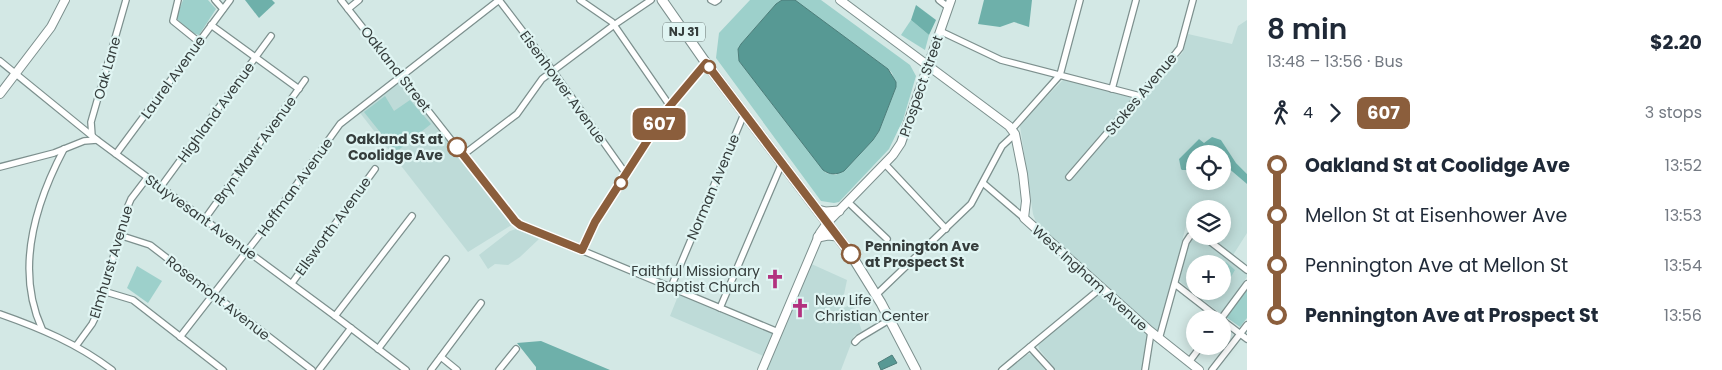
<!DOCTYPE html>
<html lang="en">
<head>
<meta charset="utf-8">
<style>
	body { margin:0; font-family:Poppins,sans-serif; background:#f6f6f7; color:#1f2937; height:100vh; display:flex; flex-direction:column; font-size:19px; white-space:nowrap }
	* { box-sizing:border-box; margin:0 }
	p { font-size:16px; color:#747a83 }
	.icon { flex:none; width:28px; height:28px; fill:none; stroke:currentColor; stroke-width:2; stroke-linecap:round; stroke-linejoin:round }
	.map { position:relative; flex:1; overflow:hidden }
	.side { display:flex; flex-direction:column; background:#fff; width:475px }
	.side>* { flex:none }
	.badge { padding:0 10px; border-radius:8px; font-size:18px; line-height:32px }
	.fabs { position:absolute; left:1186px; top:145px; display:grid; gap:10px }
	.fabs a { display:grid; place-items:center; width:45px; height:45px; border-radius:50%; background:#fff; box-shadow:0 2px 12px #0003; font-size:25px }
	.map>.badge { position:absolute; translate:-50% -50%; box-shadow:0 0 0 2px #fff }
	.legs { display:flex; align-items:center; gap:8px; height:55px; padding:0 20px; font-size:16px }
	.legs p { margin-inline-start:auto }
	.head { display:flex; align-items:center; justify-content:space-between; height:85px; padding:0 20px }
	h1 { font-size:28px; font-weight:600; line-height:38px }
	ul { padding:0 20px; list-style:none }
	li { display:flex; align-items:center; gap:18px; height:50px; font-size:19px }
	li i { display:grid; place-items:center; width:8px; height:100%; margin:0 6px; background:currentColor }
	li i::after { content:''; width:12px; height:12px; margin:-6px; border:4px solid; border-radius:50%; background:#fff }
	li p { margin-inline-start:auto }
	li:first-child i { background:linear-gradient(#0000 50%,currentColor 0) }
	li:last-child i { background:linear-gradient(currentColor 50%,#0000 0) }
	main { display:flex; flex:1; min-height:0 }
	.map>svg:first-child { display:block }
</style>
</head>
<body>
<main>
<div class="map">
<svg width="1247" height="370" viewBox="0 0 1247 370">
	<rect width="100%" height="100%" fill="#d3e8e5"/>
	<g fill="#bedbd8" fill-rule="evenodd">
		<path d="M1247,20V174L1236,163L1221,140L1204,143L1199,139L1179,159L1181,166L1195,170V181H1222L1223,171L1227,167L1247,184V233L1233,255L1210,236H1222V209H1195V224L1190,220L1187,222L1159,330L1154,331L1043,231L1036,222L1033,214L1020,126L1021,122L1064,79L1143,99L1183,52L1188,34L1232,44L1238,26Z"/>
		<path d="M402,75L518,221L468,252L357,109Z"/>
		<path d="M516,229L539,239L520,257L508,265L495,264L488,269L479,255L510,231Z"/>
		<path d="M1195,236L1201,238L1247,273V277L1221,314L1179,281L1189,242L1191,238ZM1195,264H1222V291H1195Z"/>
		<path d="M807,262L847,280L841,309L852,304L862,331L854,336L841,370H761L766,357L670,316L680,291L778,333Z"/>
		<path d="M1101,291L1148,333L1143,370H1056L1039,349L1038,343Z"/>
		<path d="M1029,354L1033,355L1045,370H1007L1025,355Z"/>
	</g>
	<g fill="#9dd0cb">
		<path d="M183,0H208L216,9L199,35L192,33L176,18Z"/>
		<path d="M750,0H784L776,4L741,44L738,49L739,61L826,173L836,175L873,140L879,131L896,87L892,73L888,69L795,1L792,0H821L910,65L916,76L903,120L889,149L839,202L834,203L821,201L716,58L719,33Z"/>
		<path d="M911,20L929,35L925,50L901,35Z"/>
		<path d="M385,96L394,111L410,100L431,124L396,152L364,112Z"/>
		<path d="M1226,262L1235,270L1229,280L1223,275V267Z"/>
		<path d="M137,266L162,281L148,303L127,288Z"/>
		<path d="M1247,288V318L1240,327L1226,317Z"/>
	</g>
	<g fill="#6eb0aa">
		<path d="M245,0H272L275,3L259,18Z"/>
		<path d="M984,0H1032L1029,27L1014,22L1000,27L978,24Z"/>
		<path d="M916,5L936,20L929,35L911,20Z"/>
		<path d="M1212,137L1221,140L1236,163L1247,174V184L1227,167L1226,155L1224,153L1195,154V170H1182L1181,169L1179,159L1199,139L1204,143Z"/>
		<path d="M541,341L610,370H536V367L517,343Z"/>
	</g>
	<g fill="#579994" stroke="#4d7d7a">
		<path d="M782,0H795L888,69L896,82V87L879,131L873,140L844,171C836,175 830,175 823,170L739,61L738,49L741,44L776,4Z"/>
		<path d="M892,355L897,363L881,370L878,363Z"/>
	</g>
	<g fill="none" stroke-linecap="round" stroke-linejoin="round">
		<defs>
			<g id="street">
				<path d="M178,0L173,21L199,42"/>
				<path d="M215,0L223,9"/>
				<path d="M341,0L515,221L521,225L778,332"/>
				<path d="M499,0L553,71L626,174"/>
				<path d="M580,0L612,22L670,106"/>
				<path d="M711,0L715,2L718,0"/>
				<path d="M939,0L948,7"/>
				<path d="M348,9L359,0"/>
				<path d="M211,25L299,89"/>
				<path d="M940,31L1001,60L1140,96"/>
				<path d="M0,61L97,140L335,316L406,370"/>
				<path d="M1112,89L1136,0"/>
				<path d="M1012,129L1060,75L1080,0"/>
				<path d="M92,136L91,122L126,0"/>
				<path d="M116,154L230,0"/>
				<path d="M463,155L517,114L542,79L614,25L651,0"/>
				<path d="M885,164L946,229"/>
				<path d="M0,167L54,153L84,141L97,140"/>
				<path d="M1069,177L1176,53L1180,48L1193,0"/>
				<path d="M983,183L1024,218"/>
				<path d="M160,188L271,36"/>
				<path d="M848,202L887,239"/>
				<path d="M204,220L305,80"/>
				<path d="M119,235L150,245L312,370"/>
				<path d="M1203,236L1247,270"/>
				<path d="M582,251L595,222L669,107L706,63"/>
				<path d="M292,283L375,169"/>
				<path d="M1175,284L1220,319"/>
				<path d="M671,287L744,114"/>
				<path d="M103,291L133,300L223,370"/>
				<path d="M876,295L971,204L1002,146L1015,134"/>
				<path d="M720,308L782,163"/>
				<path d="M0,314C40,328 78,344 112,370"/>
				<path d="M335,316L412,216"/>
				<path d="M1221,319L1247,284"/>
				<path d="M1222,320L1247,339"/>
				<path d="M42,329C15,270 35,204 64,149"/>
				<path d="M180,337L268,224L340,124L499,0"/>
				<path d="M1159,339L1186,242L1190,236L1195,234"/>
				<path d="M855,342L859,338L889,320"/>
				<path d="M76,346L92,324L97,314L128,206L131,199L147,178"/>
				<path d="M1030,347L1051,370"/>
				<path d="M378,349L446,259"/>
				<path d="M441,357L457,370"/>
				<path d="M1189,362L1201,346"/>
				<path d="M319,370L351,328"/>
				<path d="M431,370L481,303"/>
				<path d="M499,370L516,349"/>
				<path d="M1002,370L1101,288"/>
				<path d="M1145,370L1151,332"/>
				<path d="M1212,370L1247,325"/>
			</g>
			<g id="secondary">
				<path d="M840,0L1009,126L1015,134L1023,174L1026,201L1024,218L1150,331L1199,370"/>
				<path d="M0,94L51,27L65,0"/>
				<path d="M762,370L820,233L827,223L893,155L901,143L951,0"/>
			</g>
			<g id="primary">
				<path d="M662,0L706,63L850,253L881,303L916,370"/>
				<path d="M818,210L826,212L839,211"/>
				<path d="M818,237L828,235L837,236"/>
			</g>
		</defs>
		<use href="#street" stroke="#7d908e" stroke-width="8"/>
		<use href="#secondary" stroke="#7d908e" stroke-width="10"/>
		<use href="#primary" stroke="#7d908e" stroke-width="11"/>
		<use href="#street" stroke="#fff" stroke-width="5.5"/>
		<use href="#secondary" stroke="#fff" stroke-width="8"/>
		<use href="#primary" stroke="#fff" stroke-width="9"/>
	</g>
	<g fill="none" stroke-linecap="round" stroke-linejoin="round">
		<defs>
			<path id="line-1" d="M457,147L515,221L520,225L582,250L595,222L669,107L706,63L851,254"/>
		</defs>
		<use href="#line-1" stroke="#fff" stroke-width="11"/>
		<use href="#line-1" stroke="#8b5e3c" stroke-width="8"/>
	</g>
	<defs>
		<symbol id="church-bare" viewBox="-9 -9 18 18"><path d="M-1.2-6h2.4v3.5h3.3v2.4h-3.3V6h-2.4V-.1h-3.3v-2.4h3.3Z" fill="#b2327f" stroke="#e0f5f3" stroke-width="2.5" paint-order="stroke"/></symbol>
	</defs>
	<g fill-rule="evenodd">
		<use href="#church-bare" x="761" y="265" width="28" height="28"/>
		<use href="#church-bare" x="786" y="294" width="28" height="28"/>
	</g>
	<g fill="#fff" stroke="#8b5e3c" stroke-width="2.5">
		<circle cx="709" cy="67" r="6"/>
		<circle cx="457" cy="147" r="9"/>
		<circle cx="621" cy="183" r="6"/>
		<circle cx="851" cy="254" r="9"/>
	</g>
	<g text-anchor="middle" stroke-width="4.5" stroke-linejoin="round" paint-order="stroke">
		<rect fill="#e0f5f3" stroke="#687473" stroke-width="1" x="663" y="22.5" width="42" height="19" rx="4"/>
		<g font-size="12" font-weight="bold" fill="#353d3c">
			<text x="684" y="36">NJ 31</text>
		</g>
		<g font-size="14" fill="#353d3c" stroke="#e0f5f3">
			<text transform="translate(107 68) rotate(-74)" y="5">Oak Lane</text>
			<text transform="translate(396 69) rotate(52)" y="5">Oakland Street</text>
			<text transform="translate(173 77) rotate(-54)" y="5">Laurel Avenue</text>
			<text transform="translate(921 86) rotate(-71)" y="5">Prospect Street</text>
			<text transform="translate(563 87) rotate(54)" y="5">Eisenhower Avenue</text>
			<text transform="translate(1141 94) rotate(-50)" y="5">Stokes Avenue</text>
			<text transform="translate(216 112) rotate(-54)" y="5">Highland Avenue</text>
			<text transform="translate(255 150) rotate(-54)" y="5">Bryn Mawr Avenue</text>
			<text transform="translate(295 187) rotate(-54)" y="5">Hoffman Avenue</text>
			<text transform="translate(713 187) rotate(-67)" y="5">Norman Avenue</text>
			<text transform="translate(201 217) rotate(36)" y="5">Stuyvesant Avenue</text>
			<text transform="translate(333 226) rotate(-54)" y="5">Ellsworth Avenue</text>
			<text transform="translate(111 262) rotate(-73)" y="5">Elmhurst Avenue</text>
			<text transform="translate(1090 278) rotate(42)" y="5">West Ingham Avenue</text>
			<text transform="translate(218 298) rotate(38)" y="5">Rosemont Avenue</text>
		</g>
		<g font-size="14" font-weight="bold" fill="#353d3c" stroke="#e0f5f3" text-anchor="end">
			<text x="443" y="144">Oakland St at<tspan x="443" dy="16">Coolidge Ave</tspan></text>
			<text x="865" y="251" text-anchor="start">Pennington Ave<tspan x="865" dy="16">at Prospect St</tspan></text>
		</g>
		<g font-size="14" fill="#353d3c" stroke="#e0f5f3" text-anchor="end">
			<text x="760" y="276">Faithful Missionary<tspan x="760" dy="16">Baptist Church</tspan></text>
			<text x="815" y="305" text-anchor="start">New Life<tspan x="815" dy="16">Christian Center</tspan></text>
		</g>
	</g>
</svg>
<div class="fabs">
<a><svg class="icon" aria-label="locate" viewBox="0 0 24 24"><circle cx="12" cy="12" r="6"/><path d="M12 2v4M12 18v4M2 12h4M18 12h4"/></svg></a>
<a><svg class="icon" aria-label="layers" viewBox="0 0 24 24"><path d="M12 4l9 5-9 5-9-5zM3 14l9 5 9-5"/></svg></a>
<a>+</a>
<a>−</a>
</div>
<b class="badge" style="left:659px;top:124px;background:#8b5e3c;color:#fff">607</b>
</div>
<section class="side">
<div class="head"><div><h1>8 min</h1><p>13:48 – 13:56 · Bus</p></div><b>$2.20</b></div>
<div class="legs"><svg class="icon" aria-label="walk" viewBox="0 0 24 24"><circle cx="13" cy="4" r="2"/><path d="M13 8l-2 6 4 7M11 14l-3 7M7 12l3-4h3l4 4"/></svg>4<svg class="icon" aria-label="forward" viewBox="0 0 24 24"><path d="M9 5l7 7-7 7"/></svg><b class="badge" style="background:#8b5e3c;color:#fff">607</b><p>3 stops</p></div>
<ul>
<li><i style="color:#8b5e3c"></i><b>Oakland St at Coolidge Ave</b><p>13:52</p></li>
<li><i style="color:#8b5e3c"></i><span>Mellon St at Eisenhower Ave</span><p>13:53</p></li>
<li><i style="color:#8b5e3c"></i><span>Pennington Ave at Mellon St</span><p>13:54</p></li>
<li><i style="color:#8b5e3c"></i><b>Pennington Ave at Prospect St</b><p>13:56</p></li>
</ul>
</section>
</main>
</body>
</html>
